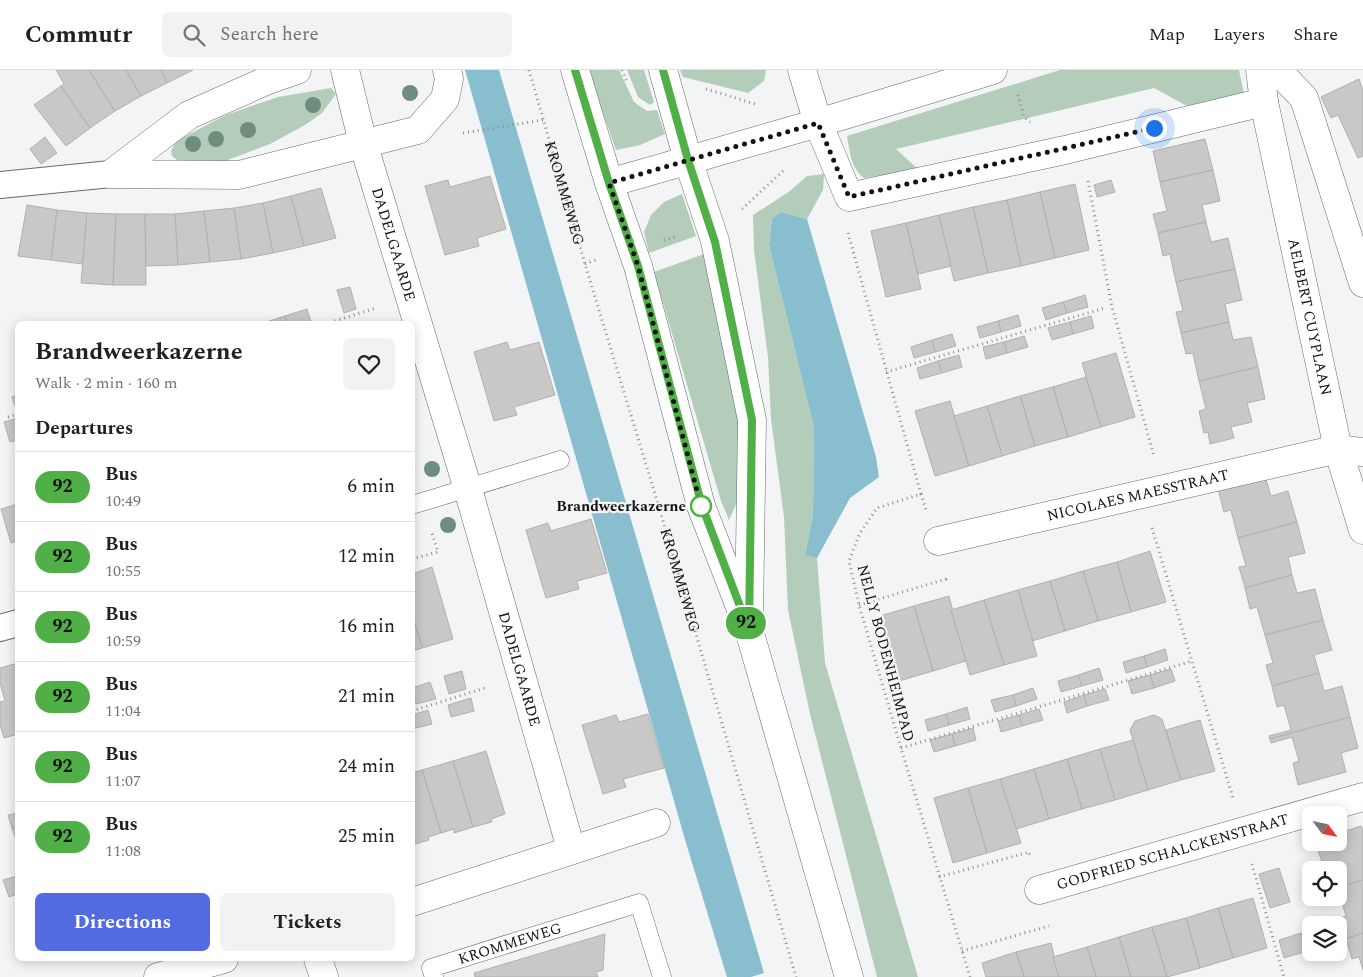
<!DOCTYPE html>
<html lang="en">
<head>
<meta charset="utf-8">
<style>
	body { margin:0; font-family:Spectral,serif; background:#f2f2f2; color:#202124; height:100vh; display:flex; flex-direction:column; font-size:19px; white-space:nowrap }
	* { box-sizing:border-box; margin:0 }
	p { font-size:16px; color:#757577 }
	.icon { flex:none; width:28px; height:28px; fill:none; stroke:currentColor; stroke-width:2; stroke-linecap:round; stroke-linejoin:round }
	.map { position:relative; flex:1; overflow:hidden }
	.panel { position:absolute; left:15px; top:251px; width:400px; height:640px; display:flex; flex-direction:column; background:#fff; border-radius:8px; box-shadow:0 2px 12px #0003 }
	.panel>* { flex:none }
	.badge { padding:0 10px; border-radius:16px; font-size:18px; line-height:32px }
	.needle { width:32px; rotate:123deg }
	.fabs { position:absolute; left:1302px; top:736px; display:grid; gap:10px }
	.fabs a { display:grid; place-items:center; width:45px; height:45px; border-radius:8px; background:#fff; box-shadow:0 2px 12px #0003; font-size:25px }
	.you { position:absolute; width:25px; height:25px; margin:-12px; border:4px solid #fff; border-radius:50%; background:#1a73e8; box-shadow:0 0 0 8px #1a73e833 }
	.map>.badge { position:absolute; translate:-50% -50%; box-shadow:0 0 0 2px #fff }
	h2 { padding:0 20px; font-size:19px; line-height:45px }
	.round { display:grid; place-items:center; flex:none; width:52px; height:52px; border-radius:8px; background:#f2f2f2 }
	.summary { display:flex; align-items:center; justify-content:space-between; height:85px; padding:0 20px }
	h1 { font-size:24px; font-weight:700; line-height:38px }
	.cta { display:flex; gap:10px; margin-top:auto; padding:10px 20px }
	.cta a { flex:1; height:58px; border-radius:8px; background:#536be0; color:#fff; font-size:20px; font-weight:700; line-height:58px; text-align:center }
	.cta a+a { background:#f2f2f2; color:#202124 }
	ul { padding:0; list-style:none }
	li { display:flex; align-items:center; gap:15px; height:70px; padding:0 20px; border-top:1px solid #e0e0e0 }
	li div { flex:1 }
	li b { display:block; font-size:19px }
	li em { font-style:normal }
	li .badge { min-width:55px; font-weight:700; text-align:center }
	header { display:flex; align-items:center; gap:30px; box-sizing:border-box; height:70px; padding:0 25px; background:#fff; border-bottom:1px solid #e0e0e0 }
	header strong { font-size:24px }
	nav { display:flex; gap:28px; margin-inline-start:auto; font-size:18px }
	.search { width:350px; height:45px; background:#f2f2f2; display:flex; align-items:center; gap:12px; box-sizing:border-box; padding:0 18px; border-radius:8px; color:#757577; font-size:19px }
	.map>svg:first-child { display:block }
</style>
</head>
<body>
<header>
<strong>Commutr</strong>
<div class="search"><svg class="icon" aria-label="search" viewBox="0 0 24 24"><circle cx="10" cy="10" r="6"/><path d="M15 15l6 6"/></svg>Search here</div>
<nav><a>Map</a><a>Layers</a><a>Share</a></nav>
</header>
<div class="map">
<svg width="1363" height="907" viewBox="0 0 1363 907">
	<rect width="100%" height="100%" fill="#f2f4f5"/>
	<g fill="#b3cdba">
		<path d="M588,0H619L634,32L647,41L657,40L665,64L640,75L616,80Z"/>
		<path d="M627,0H644L654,32L650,35L638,27Z"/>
		<path d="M680,0H766L764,11L748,23L683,7Z"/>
		<path d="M1060,0H1239L1244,24L1187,36L1154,18L896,79L919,100L864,108C850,97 850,81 847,66Z"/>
		<path d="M331,18L336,24L322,43L305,55L270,74L225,91L180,92L172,86L171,81L176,71L226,45L278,27Z"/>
		<path d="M824,104L823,120L807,149L783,142L772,148L769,175L814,357L813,444L805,484L817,488L825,593L918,907H877L810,644L788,540L784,447L771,349L768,287L754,180L753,145L790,121L807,106Z"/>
		<path d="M682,124L696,166L649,183L644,162L651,145L664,132Z"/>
		<path d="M704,184L742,322L737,432L729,450L721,431L654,202Z"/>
	</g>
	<g fill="#89becf">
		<path d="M465,0H499L764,903L751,907H727L686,773Z"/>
		<path d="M782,142L807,149L876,387L879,407L850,428L817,488L805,485L813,444L814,357L769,175L772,148Z"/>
	</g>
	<g fill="#c9c8c6" stroke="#b2b0af">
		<path d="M56,0H89L115,41L90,58L61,16L64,14Z"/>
		<path d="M89,0H126L141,26L115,41Z"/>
		<path d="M126,0H161L167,13L141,26Z"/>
		<path d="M161,0H193L167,13Z"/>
		<path d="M1359,9L1363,21V86L1358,88L1338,45L1331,48L1321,27Z"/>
		<path d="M61,16L90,58L66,76L34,35Z"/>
		<path d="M45,67L57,83L41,94L30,79Z"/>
		<path d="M1205,69L1213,100L1160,112L1153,81Z"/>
		<path d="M1213,100L1220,131L1202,135L1206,152L1158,163L1153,144L1167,141L1160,112Z"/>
		<path d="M490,106L506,159L477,168L479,176L445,185L425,116L448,110L450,117Z"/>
		<path d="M1111,110L1115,122L1097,127L1094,115Z"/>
		<path d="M1075,114L1089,180L1055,188L1040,122Z"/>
		<path d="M321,118L336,168L304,176L291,126Z"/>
		<path d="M1040,122L1055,188L1021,196L1007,130Z"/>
		<path d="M291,126L304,176L273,183L263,133Z"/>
		<path d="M1007,130L1021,196L988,203L973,137Z"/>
		<path d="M263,133L273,183L241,189L234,138Z"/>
		<path d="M27,135L57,140L51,190L18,186Z"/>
		<path d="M973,137L988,203L954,211L939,145Z"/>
		<path d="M234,138L241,189L210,192L204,141Z"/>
		<path d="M57,140L87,143L83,194L51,190Z"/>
		<path d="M204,141L210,192L178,195L175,144Z"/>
		<path d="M87,143L116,144L113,215L81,213Z"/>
		<path d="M116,144H145L146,215H113Z"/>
		<path d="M145,144H175L178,195L146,196Z"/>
		<path d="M939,145L951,196L918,204L906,153Z"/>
		<path d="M1206,152L1211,172L1228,168L1235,199L1176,212L1170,184L1163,186L1158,163Z"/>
		<path d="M906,153L921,219L886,227L871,161Z"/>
		<path d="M1235,199L1242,230L1225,234L1229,252L1181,263L1176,242L1183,241L1176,212Z"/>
		<path d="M350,217L356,239L344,243L337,220Z"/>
		<path d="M1085,225L1088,237L1067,243L1063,232Z"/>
		<path d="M1063,232L1067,243L1046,250L1042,238Z"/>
		<path d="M307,239L311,252L304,254H287L285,246Z"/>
		<path d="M1018,245L1021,256L1001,262L998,251Z"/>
		<path d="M285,246L287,254H263V253Z"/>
		<path d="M1091,246L1094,258L1073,264L1070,252Z"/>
		<path d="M998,251L1001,262L980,268L977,257Z"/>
		<path d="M1070,252L1073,264L1052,270L1048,258Z"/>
		<path d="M1229,252L1233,270L1251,267L1258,297L1199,311L1193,283L1186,284L1181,263Z"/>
		<path d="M952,264L956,276L935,282L932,270Z"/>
		<path d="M1024,266L1028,277L1007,283L1004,272Z"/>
		<path d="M932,270L935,282L914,288L911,277Z"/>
		<path d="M507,272L510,280L539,272L555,325L514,337L517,345L494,351L474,282Z"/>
		<path d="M1004,272L1007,283L986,289L983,277Z"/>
		<path d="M1116,283L1135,347L1101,357L1082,293Z"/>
		<path d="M959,285L962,297L942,303L938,291Z"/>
		<path d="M938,291L942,303L920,309L917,298Z"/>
		<path d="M1258,297L1265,329L1247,333L1252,352L1231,357L1234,368L1210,374L1208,362L1204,363L1199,341L1206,339L1199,311Z"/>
		<path d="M1086,307L1101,357L1068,367L1053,317Z"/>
		<path d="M1053,317L1068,367L1035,376L1020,326Z"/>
		<path d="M18,325V339H16L12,327Z"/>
		<path d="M1020,326L1035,376L1002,386L987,336Z"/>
		<path d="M950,331L969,396L935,406L915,341Z"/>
		<path d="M987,336L1002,386L969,396L954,346Z"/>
		<path d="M18,348V370L10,372L4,352Z"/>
		<path d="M1265,406L1271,426L1288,421L1297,452L1238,468L1231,440L1224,442L1218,419Z"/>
		<path d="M18,434V471L11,473L1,439Z"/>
		<path d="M591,449L607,503L577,511L579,519L546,528L526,460L548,453L551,461Z"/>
		<path d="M1297,452L1305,483L1288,487L1292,505L1245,518L1239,497L1246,496L1238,468Z"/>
		<path d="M1150,481L1166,532L1131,542L1117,492Z"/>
		<path d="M1117,492L1131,542L1098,551L1083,501Z"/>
		<path d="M413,497L415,503L432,497L453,569L422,578L412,544Z"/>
		<path d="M1083,501L1098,551L1065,561L1050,511Z"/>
		<path d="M1292,505L1297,523L1315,519L1323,550L1265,565L1257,537L1250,539L1245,518Z"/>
		<path d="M1050,511L1065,561L1032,571L1018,520Z"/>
		<path d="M1018,520L1037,586L1004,595L984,530Z"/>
		<path d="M949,526L966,591L933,601L914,536Z"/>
		<path d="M984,530L1004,595L970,605L951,540Z"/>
		<path d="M914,536L933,601L899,611L880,546Z"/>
		<path d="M412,544L422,578L412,581Z"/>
		<path d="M1323,550L1332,580L1314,585L1319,603L1272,616L1266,595L1273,593L1265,565Z"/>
		<path d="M1165,579L1168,590L1147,597L1144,586Z"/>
		<path d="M1144,586L1147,597L1126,603L1123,592Z"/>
		<path d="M18,593V664L4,668L0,654V632L5,631L0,613V598Z"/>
		<path d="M1099,598L1103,610L1082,616L1078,605Z"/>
		<path d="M1171,599L1175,611L1154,618L1150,605Z"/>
		<path d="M462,601L466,619L449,624L444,606Z"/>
		<path d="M1319,603L1324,621L1342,616L1350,647L1270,669L1269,666L1291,660L1284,635L1277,637L1272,616Z"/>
		<path d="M1078,605L1082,616L1061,622L1058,611Z"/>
		<path d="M1150,605L1154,618L1132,624L1128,611Z"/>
		<path d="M430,612L436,629L416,634L412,618Z"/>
		<path d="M1033,618L1037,629L1016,636L1013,625Z"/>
		<path d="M1105,619L1109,630L1087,636L1084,625Z"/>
		<path d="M1013,625L1016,636L995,642L991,630Z"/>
		<path d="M1084,625L1087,636L1067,643L1064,632Z"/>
		<path d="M471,628L474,641L451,647L448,635Z"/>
		<path d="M967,637L970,649L949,655L946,644Z"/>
		<path d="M1039,639L1043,650L1022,656L1019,645Z"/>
		<path d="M428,640L432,654L412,659V645Z"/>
		<path d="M648,644L664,698L623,709L626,717L603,724L582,655L616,645L619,652Z"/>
		<path d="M946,644L949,655L928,661L925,650Z"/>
		<path d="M1019,645L1022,656L1001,662L998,651Z"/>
		<path d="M1154,645L1162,649L1181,710L1148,720L1130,660L1135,651Z"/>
		<path d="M1350,647L1358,678L1341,683L1346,702L1298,715L1293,693L1299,691L1292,667L1271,673L1270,669Z"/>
		<path d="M1200,650L1215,701L1181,710L1166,660Z"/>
		<path d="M973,658L976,670L955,676L952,664Z"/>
		<path d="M952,664L955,676L934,682L930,670Z"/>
		<path d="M1133,670L1148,720L1115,730L1100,679Z"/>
		<path d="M1100,679L1115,730L1082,739L1067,689Z"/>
		<path d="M486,681L505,744L491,749L492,752L473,757L453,691Z"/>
		<path d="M1067,689L1082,739L1049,749L1034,699Z"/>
		<path d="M453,691L473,757L454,763V759L441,763L422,700Z"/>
		<path d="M1034,699L1049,749L1016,759L1000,709Z"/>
		<path d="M422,700L441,763L428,767L429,770L412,775V703Z"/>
		<path d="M1000,709L1021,773L987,783L968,718Z"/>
		<path d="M968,718L987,783L953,793L934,728Z"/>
		<path d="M18,743V756L12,758L8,745Z"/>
		<path d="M18,756V769L16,770L12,758Z"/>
		<path d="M1361,756L1363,760V810L1339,817V800H1331L1328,791L1322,792L1315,772H1339V763Z"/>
		<path d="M1279,798L1290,832L1270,838L1259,804Z"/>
		<path d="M18,806V824L9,827L3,810Z"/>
		<path d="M1363,810V863L1346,869L1339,848L1346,846L1339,823V817Z"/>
		<path d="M1253,828L1267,878L1233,888L1218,838Z"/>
		<path d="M1218,838L1233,888L1200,898L1186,848Z"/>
		<path d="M1186,848L1200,898L1167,907L1152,857Z"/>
		<path d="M1152,857L1167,907H1131L1119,867Z"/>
		<path d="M1301,863L1307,881L1284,888L1279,870Z"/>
		<path d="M1363,863V900L1359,887L1352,889L1346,869Z"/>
		<path d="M605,864L603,900L596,902L598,907H475L474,903Z"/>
		<path d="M1119,867L1131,907H1096L1087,877Z"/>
		<path d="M1051,873L1059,907H1024L1016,882Z"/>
		<path d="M1087,877L1096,907H1059L1053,887Z"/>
		<path d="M1016,882L1024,907H986L982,893Z"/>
	</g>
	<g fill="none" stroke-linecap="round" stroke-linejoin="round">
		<defs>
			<g id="service">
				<path d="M412,435L560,390"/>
				<path id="s2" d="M434,907L431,898L639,833L662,907"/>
			</g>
			<g id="pedestrian">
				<path d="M0,115L111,104"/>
				<path d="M0,558L18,553"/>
			</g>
			<g id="minor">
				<path d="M297,0L268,10L189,45L111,104L239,105L418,60L445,29L449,9L447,0"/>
				<path id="s3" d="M345,0L363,73L468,419L571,779"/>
				<path d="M802,0L818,53L849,127L1065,80L1264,32"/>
				<path id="s4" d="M1260,0L1264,32L1338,379L1363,460"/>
				<path d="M1277,0L1304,28L1363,213"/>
				<path d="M609,113L818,53L993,0"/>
				<path id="s5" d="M938,471L1338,379L1363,382"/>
				<path id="s6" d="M1039,820L1363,727"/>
				<path d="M412,832L656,753"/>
				<path d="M318,889L324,907"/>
				<path d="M158,907L224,889"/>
			</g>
			<g id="tertiary">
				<path d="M575,0L609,113L638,196L701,436L749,560L849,907"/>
				<path d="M663,0L688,90L715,171L752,350L749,546"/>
			</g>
		</defs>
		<use href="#service" stroke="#67696a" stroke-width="19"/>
		<use href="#pedestrian" stroke="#67696a" stroke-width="28"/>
		<use href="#minor" stroke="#67696a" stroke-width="29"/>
		<use href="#tertiary" stroke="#67696a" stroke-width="29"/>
		<g stroke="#8e8f90" stroke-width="3" stroke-dasharray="1 4" stroke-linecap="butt">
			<path id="s1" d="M529,0L585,194L658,434L796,907"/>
			<path d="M622,0L627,12"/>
			<path d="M706,19L755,34"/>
			<path d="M1018,25L1024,47L1030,52"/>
			<path d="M463,63L543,50"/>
			<path d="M1088,111L1112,237L1154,386"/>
			<path d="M742,139L783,101"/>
			<path d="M848,163L921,424L877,438L860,463L849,491L859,535L901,678L970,907"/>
			<path d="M664,170L678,166"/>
			<path d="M585,194L598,189"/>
			<path d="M325,254L376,238"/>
			<path d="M886,302L1105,238"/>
			<path d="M8,347L18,344"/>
			<path d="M412,394L415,403"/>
			<path d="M921,424L926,440"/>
			<path d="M1152,458L1233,728"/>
			<path d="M412,489L438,482L431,460"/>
			<path d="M859,535L946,509L945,506"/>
			<path d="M412,641L488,617"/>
			<path d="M901,678L1192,591"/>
			<path d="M1252,794L1284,907"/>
			<path d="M939,807L1029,782L1030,787"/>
			<path d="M962,881L1049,856"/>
		</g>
		<use href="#service" stroke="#fff" stroke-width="18"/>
		<use href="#pedestrian" stroke="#fff" stroke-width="26"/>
		<use href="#minor" stroke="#fff" stroke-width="28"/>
		<use href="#tertiary" stroke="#fff" stroke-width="28"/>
	</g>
	<g fill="#6f8d7e">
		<circle cx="410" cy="23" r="8"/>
		<circle cx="313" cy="35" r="8"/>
		<circle cx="248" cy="60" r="8"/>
		<circle cx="216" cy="69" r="8"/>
		<circle cx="193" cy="74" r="8"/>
		<circle cx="432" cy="399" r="8"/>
		<circle cx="448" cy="455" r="8"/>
	</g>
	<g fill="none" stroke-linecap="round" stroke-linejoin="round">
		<defs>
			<path id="line" d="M575,0L609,113L638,196L702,436L749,560L752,350L715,172L688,90L663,0"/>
		</defs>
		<use href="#line" stroke="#fff" stroke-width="11"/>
		<use href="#line" stroke="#50af46" stroke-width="8"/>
		<path stroke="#121213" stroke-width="5" stroke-dasharray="0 9" d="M701,436L638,196L609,113L818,53L849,127L1154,58"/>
	</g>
	<circle fill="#fff" stroke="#50af46" stroke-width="2.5" cx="701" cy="436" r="10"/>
	<g text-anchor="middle" stroke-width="4.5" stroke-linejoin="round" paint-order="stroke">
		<g font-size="15" fill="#121213" stroke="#f2f4f5">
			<text dy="5" stroke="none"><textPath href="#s1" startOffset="128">KROMMEWEG</textPath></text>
			<text dy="5" stroke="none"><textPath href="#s3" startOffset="181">DADELGAARDE</textPath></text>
			<text dy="5" stroke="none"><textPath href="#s4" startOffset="252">AELBERT CUYPLAAN</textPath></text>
			<text dy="5" stroke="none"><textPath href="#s5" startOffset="205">NICOLAES MAESSTRAAT</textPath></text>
			<text dy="5" stroke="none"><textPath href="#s1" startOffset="532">KROMMEWEG</textPath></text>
			<text transform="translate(886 583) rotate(75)" y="5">NELLY BODENHEIMPAD</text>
			<text dy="5" stroke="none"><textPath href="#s3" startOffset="624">DADELGAARDE</textPath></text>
			<text dy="5" stroke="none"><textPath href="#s6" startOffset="139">GODFRIED SCHALCKENSTRAAT</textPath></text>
			<text dy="5" stroke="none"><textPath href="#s2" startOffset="92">KROMMEWEG</textPath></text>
		</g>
		<g font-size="15" font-weight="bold" fill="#121213" stroke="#f2f4f5" text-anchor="end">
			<text x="686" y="441">Brandweerkazerne</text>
		</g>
	</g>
</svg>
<div class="fabs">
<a><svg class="needle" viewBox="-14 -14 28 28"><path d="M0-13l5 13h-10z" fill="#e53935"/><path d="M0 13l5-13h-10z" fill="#757577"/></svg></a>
<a><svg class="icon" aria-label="locate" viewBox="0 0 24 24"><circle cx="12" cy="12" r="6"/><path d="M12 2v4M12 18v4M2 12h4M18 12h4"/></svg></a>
<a><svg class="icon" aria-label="layers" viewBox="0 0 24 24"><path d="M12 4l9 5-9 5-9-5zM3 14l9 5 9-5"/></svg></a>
</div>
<div class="you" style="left:1154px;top:58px"></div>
<b class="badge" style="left:746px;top:553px;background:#50af46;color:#111">92</b>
<section class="panel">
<div class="summary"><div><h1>Brandweerkazerne</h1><p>Walk · 2 min · 160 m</p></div><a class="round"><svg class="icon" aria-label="heart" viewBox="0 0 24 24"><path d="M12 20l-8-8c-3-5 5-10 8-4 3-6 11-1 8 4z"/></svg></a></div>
<h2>Departures</h2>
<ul>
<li><span class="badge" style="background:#50af46;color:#111">92</span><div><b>Bus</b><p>10:49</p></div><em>6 min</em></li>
<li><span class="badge" style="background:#50af46;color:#111">92</span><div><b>Bus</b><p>10:55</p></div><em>12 min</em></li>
<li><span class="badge" style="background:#50af46;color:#111">92</span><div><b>Bus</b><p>10:59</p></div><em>16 min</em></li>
<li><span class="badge" style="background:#50af46;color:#111">92</span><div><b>Bus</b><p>11:04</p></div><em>21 min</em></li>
<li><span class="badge" style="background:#50af46;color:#111">92</span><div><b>Bus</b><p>11:07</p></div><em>24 min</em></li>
<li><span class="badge" style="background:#50af46;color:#111">92</span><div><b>Bus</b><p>11:08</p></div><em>25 min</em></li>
</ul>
<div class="cta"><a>Directions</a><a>Tickets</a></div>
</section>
</div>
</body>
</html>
